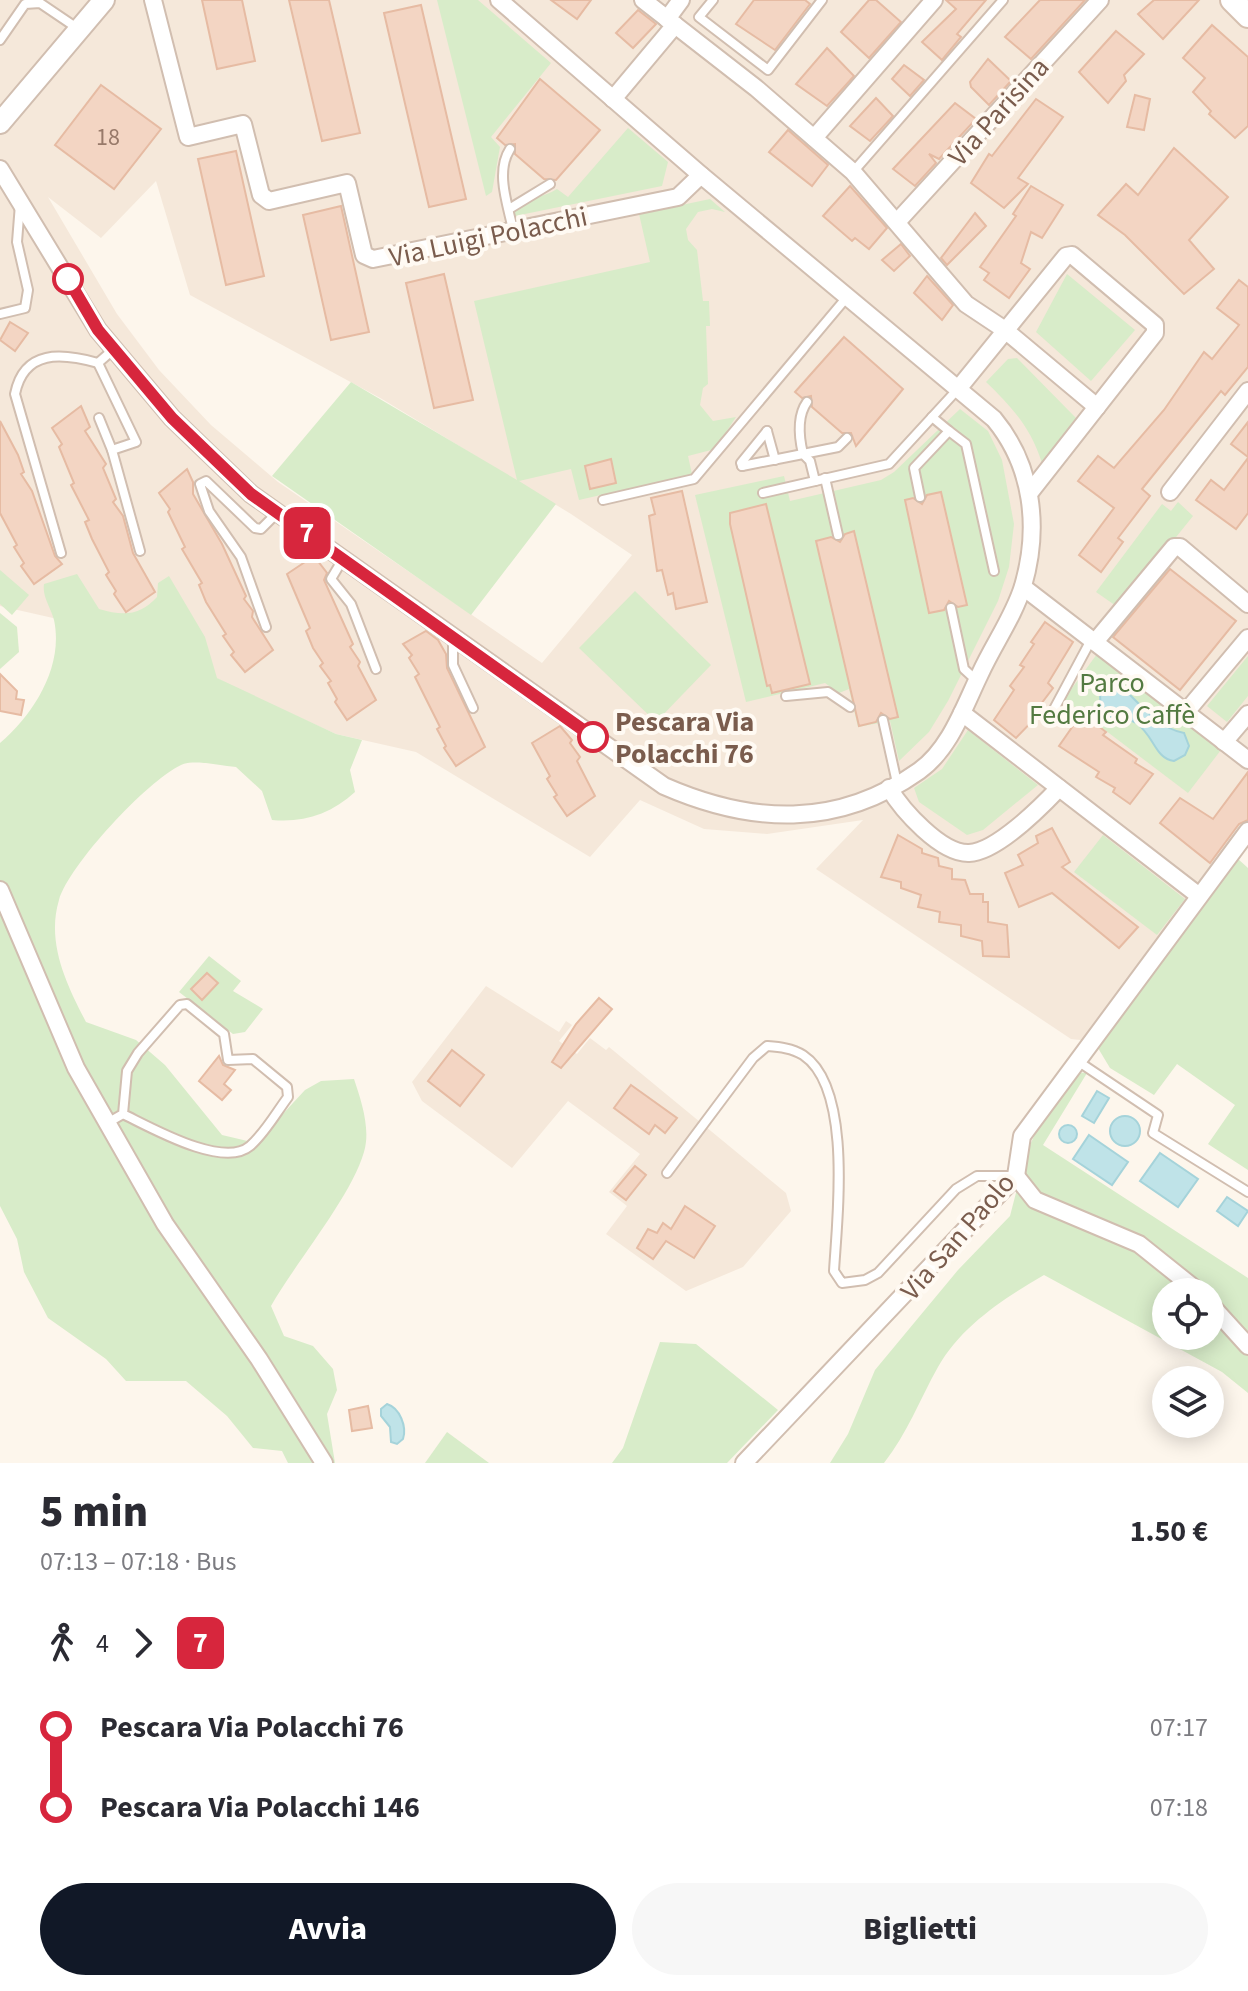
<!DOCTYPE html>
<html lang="it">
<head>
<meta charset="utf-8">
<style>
	body { margin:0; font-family:"Source Sans 3",sans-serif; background:#f7f7f7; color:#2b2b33; height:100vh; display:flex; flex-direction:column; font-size:30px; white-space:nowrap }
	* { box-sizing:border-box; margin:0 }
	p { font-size:26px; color:#7c7c81 }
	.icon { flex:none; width:44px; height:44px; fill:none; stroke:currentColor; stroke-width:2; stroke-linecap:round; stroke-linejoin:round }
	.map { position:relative; height:1463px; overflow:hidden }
	.sheet { display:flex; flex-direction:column; background:#fff; flex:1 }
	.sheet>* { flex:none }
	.badge { padding:0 16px; border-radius:12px; font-size:28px; line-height:52px }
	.buttons { position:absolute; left:1152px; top:1278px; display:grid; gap:16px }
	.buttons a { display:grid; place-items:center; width:72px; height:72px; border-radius:50%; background:#fff; box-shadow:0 4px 20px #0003; font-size:40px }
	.map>.badge { position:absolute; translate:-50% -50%; box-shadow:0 0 0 4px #fff }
	.legs { display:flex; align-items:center; gap:12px; height:88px; padding:0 40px; font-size:26px }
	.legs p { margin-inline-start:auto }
	.head { display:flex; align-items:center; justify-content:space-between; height:136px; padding:0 40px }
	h1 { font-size:44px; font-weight:800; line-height:60px }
	.cta { display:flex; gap:16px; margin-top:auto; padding:16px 40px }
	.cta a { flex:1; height:92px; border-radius:48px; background:#111827; color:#fff; font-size:32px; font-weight:800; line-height:92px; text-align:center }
	.cta a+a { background:#f7f7f7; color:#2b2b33 }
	ul { padding:0 40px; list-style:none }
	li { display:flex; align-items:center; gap:28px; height:80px; font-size:30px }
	li i { display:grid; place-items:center; width:12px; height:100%; margin:0 10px; background:currentColor }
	li i::after { content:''; width:20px; height:20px; margin:-10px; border:6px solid; border-radius:50%; background:#fff }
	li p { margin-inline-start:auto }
	li:first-child i { background:linear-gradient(#0000 50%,currentColor 0) }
	li:last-child i { background:linear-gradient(currentColor 50%,#0000 0) }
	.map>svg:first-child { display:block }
</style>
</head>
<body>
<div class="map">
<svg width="1248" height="1463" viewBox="0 0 1248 1463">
	<rect width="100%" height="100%" fill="#fdf6ec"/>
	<g fill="#f5e8da" fill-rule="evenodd">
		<path d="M0,0H1248V847L1099,1042L1071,1039L816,869L863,820L767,834L704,829L640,800L590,857L416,752L336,734L237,689L72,599L53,618L0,606ZM156,181L190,295L382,399L571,514L632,555L542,663L278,482L211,425L159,370L117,314L48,197L101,238Z"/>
		<path d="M486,986L559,1032L566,1021L572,1025L559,1041L577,1054L590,1038L606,1050L609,1047L786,1193L791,1211L743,1267L686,1291L606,1234L627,1206L609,1192L640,1154L568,1101L512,1168L422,1101L412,1082Z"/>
	</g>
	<g fill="#d8ecc9" fill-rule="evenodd">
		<path d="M437,0H478L551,63L491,137L500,147L492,192L486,196Z"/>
		<path d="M628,128L668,162L662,186L515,216L513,208C526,198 543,198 557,189L568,197Z"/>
		<path d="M710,199L725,212L712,209L698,212L686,229L688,240L697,250L703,301H709L710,326H706L708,384L703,388L700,405L713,421L736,417L715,449L688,456L692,474L579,500L571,469L519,481L556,504L471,615L272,476L351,382L517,480L474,301L650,262L639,214Z"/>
		<path d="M1067,274L1135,330L1091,381L1036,332Z"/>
		<path d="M1017,358L1076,418L1042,463C1031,428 1013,408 986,382L1008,359Z"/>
		<path d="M960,409L988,431L1002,460L1014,524L1009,567L998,601L948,701L929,732L899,761L890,721L858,727L849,689L839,693L825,683L746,702L695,495L784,476L790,501L881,480L894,472Z"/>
		<path d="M1178,502L1193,516L1119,608L1096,592L1162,504L1171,511Z"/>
		<path d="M0,570L29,595L12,615L0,604Z"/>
		<path d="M77,574L99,609C123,616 140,616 157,597L158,583L169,576L205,637L217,678L336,734L362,740L350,770L355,792C331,814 304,823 272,820L262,791L236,767C221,766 194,759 181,765C147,781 69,865 59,900C46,943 67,985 86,1022L136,1040L165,1065L222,1135L256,1143L305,1090L321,1081L354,1079C361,1100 371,1129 364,1152C351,1197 296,1262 271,1306L284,1336L313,1346L333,1369L337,1390L327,1414L335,1463H288L282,1451L253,1448L227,1416L186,1381H126L106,1359L48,1318L24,1272L17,1239L0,1206V743C34,714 64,666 54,620C51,608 42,597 44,584Z"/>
		<path d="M635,591L711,665L656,722L579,648Z"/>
		<path d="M0,613L17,627L19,652L0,669Z"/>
		<path d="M1100,650L1224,746L1188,793L1064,699Z"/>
		<path d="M1248,656V696L1227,722L1207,706Z"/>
		<path d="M968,730L1038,785L983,830L967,835L919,802L914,788L942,769Z"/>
		<path d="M1103,835L1185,899L1157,935L1074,872Z"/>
		<path d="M1238,859L1248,868V1170L1208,1144L1235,1105L1177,1064L1154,1095L1110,1068L1098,1048L1099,1042Z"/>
		<path d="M209,956L241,981L233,991L263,1009L245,1032L233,1034L179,992Z"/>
		<path d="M1072,1072L1087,1073L1043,1145L1248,1278V1393L1222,1372L1044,1275C1005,1298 962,1325 938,1367C920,1399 907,1434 884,1463H830L848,1434L875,1370L958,1270L1010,1216L1026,1154L1043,1116ZM1166,1292H1210V1336H1166Z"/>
		<path d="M660,1342L696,1344L778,1410L727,1463H612L623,1448Z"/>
		<path d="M447,1432L489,1463H425Z"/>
	</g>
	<g fill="#bfe3e8" stroke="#a5d3da" stroke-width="2">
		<path d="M1113,685L1123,688C1139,703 1159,729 1184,733L1189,746L1185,755L1174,761C1155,759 1154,735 1136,723C1124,715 1112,721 1101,712L1100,694Z"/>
		<path d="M1097,1091L1109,1098L1094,1123L1082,1116Z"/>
		<circle cx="1125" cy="1131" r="15"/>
		<circle cx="1068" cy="1134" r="9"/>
		<path d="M1089,1135L1128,1162L1112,1185L1073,1159Z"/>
		<path d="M1160,1153L1198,1179L1178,1207L1140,1181Z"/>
		<path d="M1227,1197L1248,1211L1238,1226L1217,1211Z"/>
		<path d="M387,1404C400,1408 407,1427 403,1439L397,1444L391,1442L390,1427L381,1416V1409Z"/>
	</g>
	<g fill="#f3d5c3" stroke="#e6bba3" stroke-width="2">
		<path d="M202,0H242L255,61L217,69Z"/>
		<path d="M289,0H329L360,133L322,141Z"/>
		<path d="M551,0H591L577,19Z"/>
		<path d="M754,0H805L810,4L775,50L736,24Z"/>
		<path d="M869,0H876L901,22L869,58L841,32Z"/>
		<path d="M946,0H986L957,34L961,37L942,60L922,42L956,9Z"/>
		<path d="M1040,0H1085L1031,59L1005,37Z"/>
		<path d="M1154,0H1199L1163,39L1138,14Z"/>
		<path d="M421,5L466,199L429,207L384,13Z"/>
		<path d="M638,10L656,24L633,48L616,33Z"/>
		<path d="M1212,25L1248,57V126L1235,138L1209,114L1211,111L1193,92L1205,78L1183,58Z"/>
		<path d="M1116,31L1144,54L1124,75L1126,81L1108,103L1079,72Z"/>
		<path d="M827,48L854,76L827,106L796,84Z"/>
		<path d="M988,59L1011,81L989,105L971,87L970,82Z"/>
		<path d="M904,65L924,80L910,96L892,79Z"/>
		<path d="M540,79L600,130L556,180L544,179L515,154V144L505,145L497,138Z"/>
		<path d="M101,85L161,129L114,189L55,145Z"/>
		<path d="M1135,95L1150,99L1144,130L1127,127Z"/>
		<path d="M876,98L893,116L870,141L850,126Z"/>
		<path d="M1036,99L1063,117L1018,178L1028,184L1004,208L971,183L989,154L992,156Z"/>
		<path d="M955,103L976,119L939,159L929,154L936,163L915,186L893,169Z"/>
		<path d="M788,130L828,165L812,186L769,152Z"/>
		<path d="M1174,148L1228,197L1189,240L1214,269L1184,294L1125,235L1098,215L1126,184L1138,195Z"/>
		<path d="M236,151L264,276L226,285L198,159Z"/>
		<path d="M850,186L887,228L869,249L855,238L852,241L823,216Z"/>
		<path d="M1031,186L1063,205L1042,238L1031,232L1021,263L1030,269L1009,298L984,280L989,273L980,267L1016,216L1013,214Z"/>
		<path d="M341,206L369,332L331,340L303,215Z"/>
		<path d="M975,213L986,226L947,265L941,258Z"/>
		<path d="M901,244L910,256L894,271L882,260Z"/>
		<path d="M444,274L473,400L434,408L406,283Z"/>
		<path d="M927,276L953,305L942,320L914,293Z"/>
		<path d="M1239,280L1248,287V367L1225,395L1221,391L1142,489L1150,496L1118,538L1123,542L1101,572L1079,555L1114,508L1078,481L1098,456L1114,468L1164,410L1204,352L1212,359L1239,325L1217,308Z"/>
		<path d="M10,322L28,333L15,351L0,340Z"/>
		<path d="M844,337L903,389L856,446L851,433H842L812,407L811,396L802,398L795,392Z"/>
		<path d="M81,406L90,427L85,431L106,464L103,468L116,499L113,502L123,516L133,553L155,592L126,612L114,594L116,591L106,575L109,572L92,539L85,522L89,520L71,485L74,483L59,447L62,444L52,428Z"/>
		<path d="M0,421L18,455L24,472L21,474L32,491L55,556L62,564L34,584L21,566L24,563L14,547L17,545L0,513Z"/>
		<path d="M1248,422V457L1231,444Z"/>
		<path d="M1248,458V513L1236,529L1196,500L1211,480L1224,490Z"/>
		<path d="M611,459L616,483L590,489L585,466Z"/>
		<path d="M187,469L193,482V494L222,544L246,596L244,599L253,611L252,617L273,650L245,672L231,655L234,652L223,636L226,634L206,602L199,585L202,583L182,549L185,547L168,512L170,509L159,493Z"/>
		<path d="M682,491L707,602L676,609L673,593L668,595L662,570L657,571L649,516L655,514L651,498Z"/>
		<path d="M941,492L967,605L958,607L949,601L944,610L929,613L905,500L913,498L922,504L927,495Z"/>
		<path d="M766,504L810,684L772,693L770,685L767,686L730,524V513Z"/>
		<path d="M854,531L898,717L890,719L881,713L876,722L859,726L816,541L831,537L840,542L845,534Z"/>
		<path d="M314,556L327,573L324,580L353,644L350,647L360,662L358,666L376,700L347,720L335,702L337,699L328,683L331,681L320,666L323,663L313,648L306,631L310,628L287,574Z"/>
		<path d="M1170,569L1236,621L1180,690L1113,637Z"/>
		<path d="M1045,622L1073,642L1048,683L1053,688L1038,708L1042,711L1016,738L994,720L1014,690L1010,686L1024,667L1020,665L1034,644L1031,642Z"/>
		<path d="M426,631L438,640L446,654L447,668L485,747L456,766L444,748L446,746L437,729L440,727L415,677L419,674L409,658L412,655L403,644Z"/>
		<path d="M0,674L17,691L16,699L24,700L21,715L0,711Z"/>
		<path d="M1082,713L1106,732L1103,735L1137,759L1135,763L1153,774L1130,804L1113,792L1115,788L1096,777L1099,772L1059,746Z"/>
		<path d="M560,726L572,740L570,743L580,757L577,761L595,796L567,816L554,797L557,795L547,779L550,776L532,743Z"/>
		<path d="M1248,772V820L1239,824L1210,863L1160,823L1180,798L1213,819Z"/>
		<path d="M1052,828L1070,862L1062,867L1138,927L1119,948L1052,893L1019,907L1005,873L1023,865L1018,855L1038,843L1036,836Z"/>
		<path d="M898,835L922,849V853L938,858L939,866L952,869V879L965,880L970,894H983V902H988V922L1007,925L1009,957L983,956L982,941L961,936V925L939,922L940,912L918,907L921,895L901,888V882L881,877Z"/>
		<path d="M207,973L218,983L202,1000L191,989Z"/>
		<path d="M599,998L612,1009L561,1068L552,1062L576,1024Z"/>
		<path d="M452,1050L484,1075L460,1106L428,1081Z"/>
		<path d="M219,1056L223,1065L235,1070L224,1084L231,1090L222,1100L199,1081Z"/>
		<path d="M631,1085L677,1118L665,1133L655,1125L649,1134L614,1108Z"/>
		<path d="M635,1166L646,1175L626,1200L614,1191Z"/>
		<path d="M685,1206L715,1226L694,1258L666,1241L653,1259L637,1248L648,1229L657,1233L663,1223L671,1229Z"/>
		<path d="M368,1406L372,1428L352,1431L349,1410Z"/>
	</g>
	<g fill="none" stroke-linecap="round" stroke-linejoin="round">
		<defs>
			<g id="service">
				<path d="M713,0L699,17L768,70L822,0"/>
				<path d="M0,40L25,4L40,3L77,28"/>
				<path d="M510,149C495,172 508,205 513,230"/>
				<path d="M853,172L1003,0"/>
				<path d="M509,209L550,184"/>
				<path d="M0,314L25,308L28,290L17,242L20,204"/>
				<path d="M114,349L98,363L136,442L112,450L140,551"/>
				<path d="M807,402C797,416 799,437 803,454L838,447L847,438"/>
				<path d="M99,418L112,450"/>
				<path d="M767,431L775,460"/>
				<path d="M949,431L966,444L994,571"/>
				<path d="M742,466L803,454L810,461L815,481"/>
				<path d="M742,466L741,463L767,431"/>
				<path d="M825,478L838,535"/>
				<path d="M763,493L889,464L957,390"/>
				<path d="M920,497L914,468L949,431L932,417"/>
				<path d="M603,500L694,479L847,297"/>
				<path d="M61,553L15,394C24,349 62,353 98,363"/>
				<path d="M343,559L331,579L351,604L376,669"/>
				<path d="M951,608L964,669L976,680"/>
				<path d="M266,627L241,557L209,511L200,484L206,481L255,528L261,529L277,513"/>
				<path d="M453,637V665L473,708"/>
				<path d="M786,696L828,692L850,707"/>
				<path d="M1053,711L1091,640"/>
				<path d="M883,720L897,783"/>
				<path d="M1076,1060L1158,1115L1153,1133L1248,1192"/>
				<path d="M109,1122L123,1114L127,1071L138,1053L180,1005L187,1004L224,1034L228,1060L253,1059L287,1087L288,1097C276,1113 265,1133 250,1146C223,1169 150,1127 123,1114"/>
				<path d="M667,1173L753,1058L767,1046C779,1047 792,1048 803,1055C853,1088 837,1219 834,1271L842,1283L865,1280L878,1273L956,1189L977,1176H1015"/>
			</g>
			<g id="minor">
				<path d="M153,0L188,137L243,124L261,195L269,201L347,183L364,255L373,259L678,197L701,175"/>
				<path d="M643,0L756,88L853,172L966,304L1005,330L1097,407"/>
				<path d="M667,19L681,0"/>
				<path d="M613,99L675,25"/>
				<path d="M814,138L934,0"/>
				<path d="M0,169L98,330L172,418L251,494L664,786C751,824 837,829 919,771C950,749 964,707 980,674C993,645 1014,616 1023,586C1040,528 1033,466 994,419L701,175L499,0"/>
				<path d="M897,222L1100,0"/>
				<path d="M958,389L1066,256L1072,255L1155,325V333L1031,491"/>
				<path d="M1170,492L1248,391"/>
				<path d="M1023,587L1248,760"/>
				<path d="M1095,642L1174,547H1180L1248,604"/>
				<path d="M1186,712L1248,638"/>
				<path d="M962,713L1198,895"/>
				<path d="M1224,742L1248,714"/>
				<path d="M889,788C902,810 941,854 969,853C996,852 1041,807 1059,788"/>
				<path d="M0,890L76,1068L165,1224L259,1359L324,1463"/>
				<path d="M1016,1176L1035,1200L1139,1244L1199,1292"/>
				<path d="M1210,1304L1248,1346"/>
				<path d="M744,1463L1016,1176L1022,1136L1248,831"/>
			</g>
			<path id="tertiary" d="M0,123L104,0"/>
			<path id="secondary" d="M1232,0L1248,16"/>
		</defs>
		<use href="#service" stroke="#d1beb0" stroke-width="12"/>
		<use href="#minor" stroke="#d1beb0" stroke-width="20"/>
		<use href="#tertiary" stroke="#d1beb0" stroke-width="24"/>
		<use href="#secondary" stroke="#d6c0b0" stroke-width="26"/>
		<use href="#service" stroke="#fff" stroke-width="8"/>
		<use href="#minor" stroke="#fff" stroke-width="16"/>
		<use href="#tertiary" stroke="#fff" stroke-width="20"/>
		<use href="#secondary" stroke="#fff" stroke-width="22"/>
	</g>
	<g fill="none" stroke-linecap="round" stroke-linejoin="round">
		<defs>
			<path id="line-1" d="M68,279L98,330L172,418L251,494L593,737"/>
		</defs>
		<use href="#line-1" stroke="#fff" stroke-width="18"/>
		<use href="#line-1" stroke="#d7263d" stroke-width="12"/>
	</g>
	<g fill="#fff" stroke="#d7263d" stroke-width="4">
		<circle cx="68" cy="279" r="14"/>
		<circle cx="593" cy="737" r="14"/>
	</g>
	<g text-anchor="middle" stroke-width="8" stroke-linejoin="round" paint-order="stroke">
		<g font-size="24" fill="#987a6a">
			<text x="108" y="145">18</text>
		</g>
		<g font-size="28" fill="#7a5c4d" stroke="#fffaf3">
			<text transform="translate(998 111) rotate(-48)" y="10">Via Parisina</text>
			<text transform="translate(488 236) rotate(-12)" y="10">Via Luigi Polacchi</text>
			<text transform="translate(957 1236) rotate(-49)" y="10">Via San Paolo</text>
		</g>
		<g font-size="28" fill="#537a41" stroke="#fffaf3">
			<text x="1112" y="692">Parco<tspan x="1112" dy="32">Federico Caffè</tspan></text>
		</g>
		<g font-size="28" font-weight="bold" fill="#7a5c4d" stroke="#fffaf3" text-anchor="start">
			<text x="615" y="731">Pescara Via<tspan x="615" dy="32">Polacchi 76</tspan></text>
		</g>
	</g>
</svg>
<div class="buttons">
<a><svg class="icon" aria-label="locate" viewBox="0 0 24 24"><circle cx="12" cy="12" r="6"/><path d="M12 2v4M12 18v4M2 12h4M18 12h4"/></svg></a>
<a><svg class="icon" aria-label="layers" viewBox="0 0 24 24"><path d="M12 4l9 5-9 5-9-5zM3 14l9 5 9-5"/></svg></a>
</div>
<b class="badge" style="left:307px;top:533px;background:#d7263d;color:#fff">7</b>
</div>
<section class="sheet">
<div class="head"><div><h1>5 min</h1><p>07:13 – 07:18 · Bus</p></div><b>1.50 €</b></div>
<div class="legs"><svg class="icon" aria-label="walk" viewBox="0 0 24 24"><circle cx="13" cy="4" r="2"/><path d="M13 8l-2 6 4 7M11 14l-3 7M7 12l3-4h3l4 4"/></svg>4<svg class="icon" aria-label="forward" viewBox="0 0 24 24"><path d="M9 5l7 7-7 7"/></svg><b class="badge" style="background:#d7263d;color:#fff">7</b></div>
<ul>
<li><i style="color:#d7263d"></i><b>Pescara Via Polacchi 76</b><p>07:17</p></li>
<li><i style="color:#d7263d"></i><b>Pescara Via Polacchi 146</b><p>07:18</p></li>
</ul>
<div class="cta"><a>Avvia</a><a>Biglietti</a></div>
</section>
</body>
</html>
